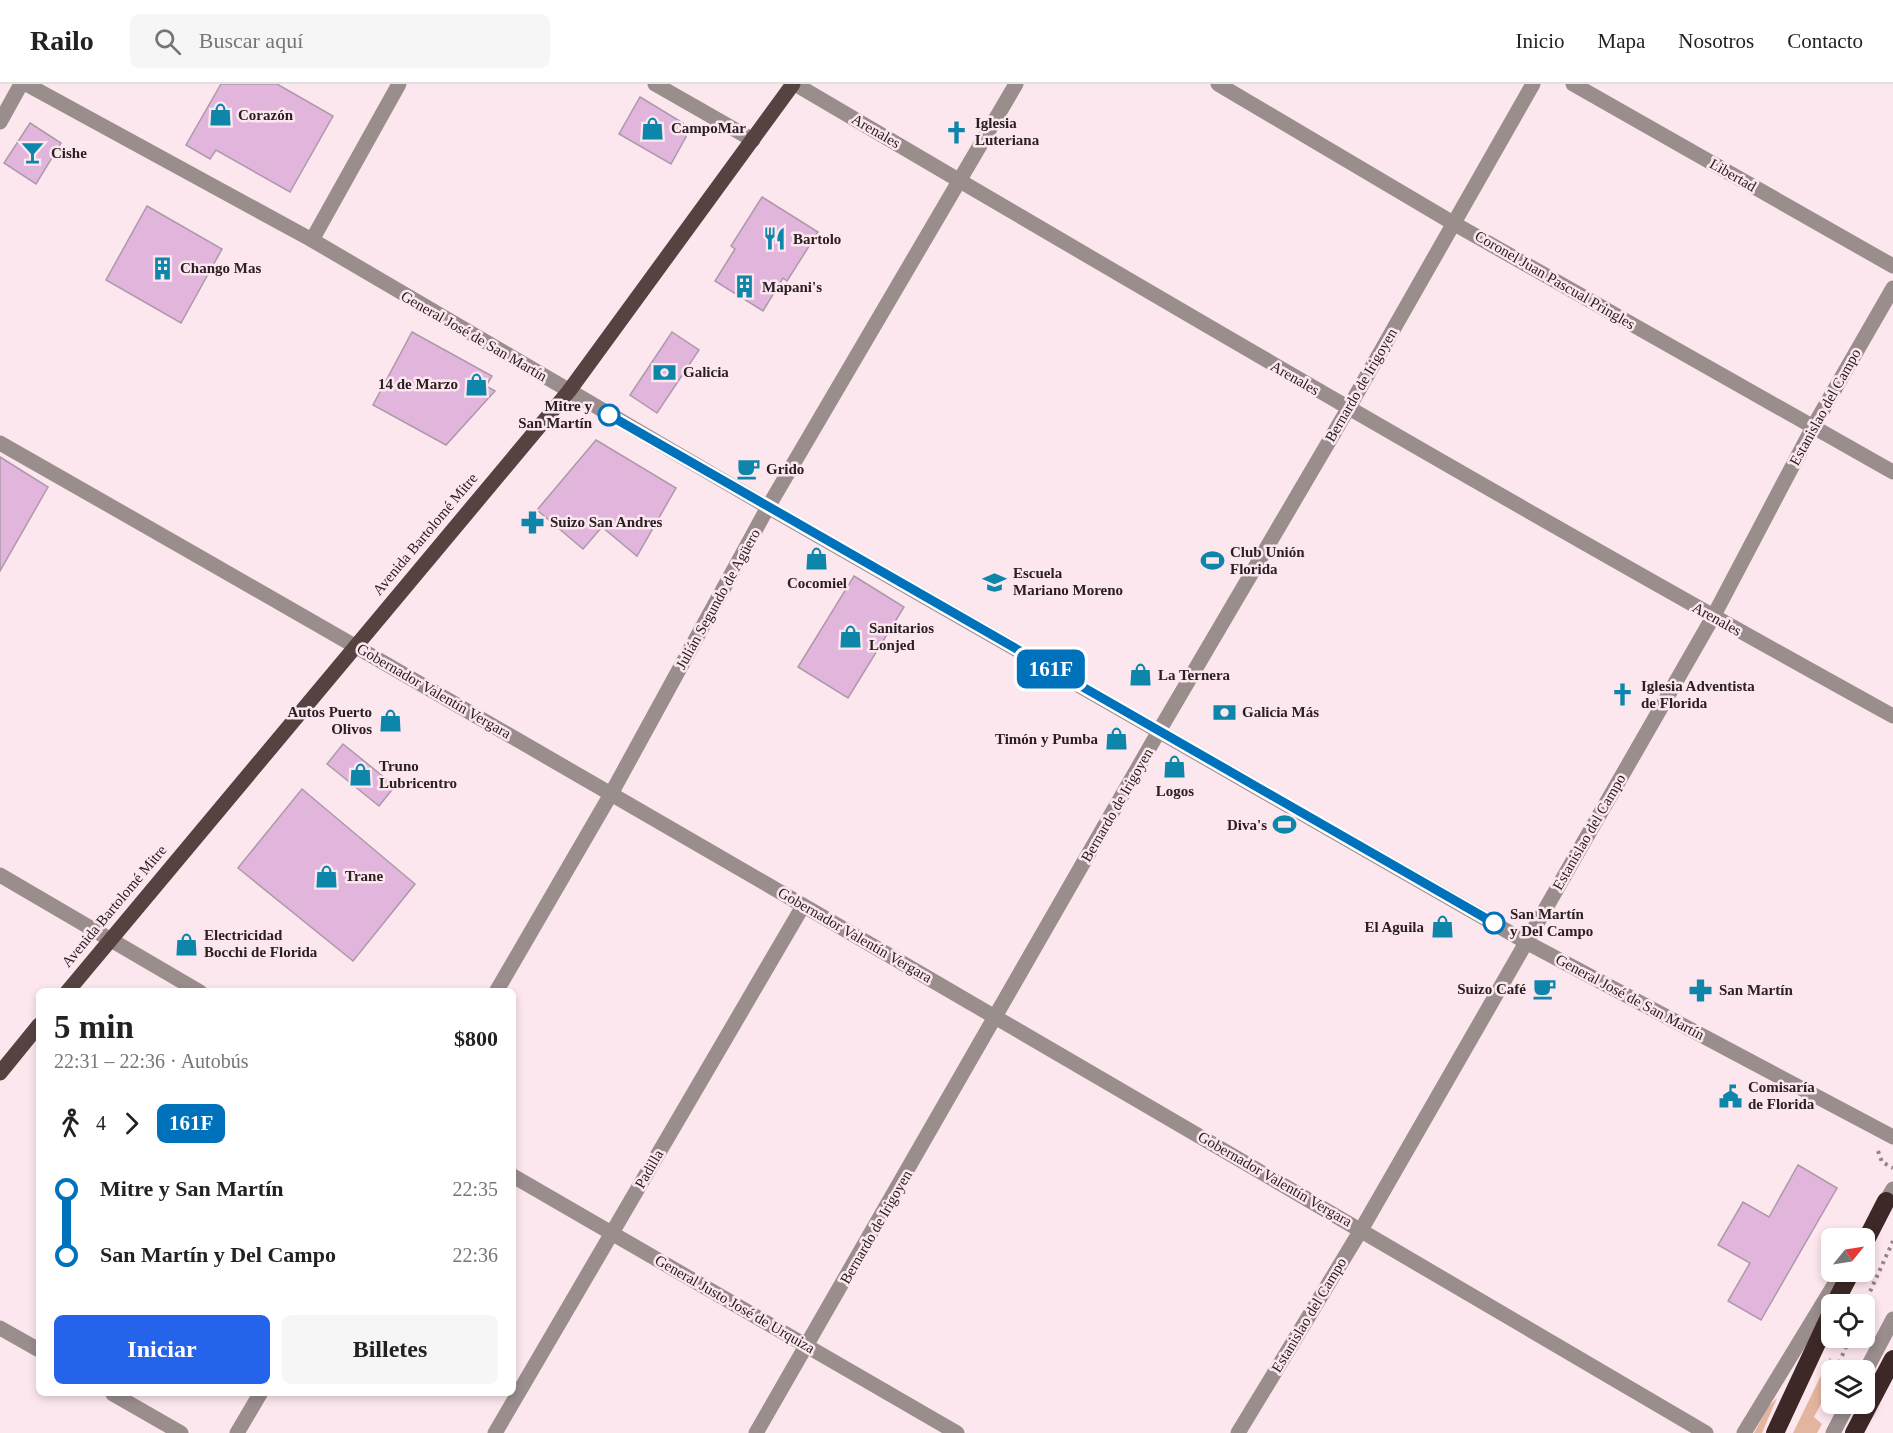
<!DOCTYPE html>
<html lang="es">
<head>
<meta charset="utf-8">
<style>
	body { margin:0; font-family:"Times New Roman",serif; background:#f6f6f6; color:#222; height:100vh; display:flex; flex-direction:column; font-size:22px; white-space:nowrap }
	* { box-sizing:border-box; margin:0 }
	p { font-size:20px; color:#767676 }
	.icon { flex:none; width:33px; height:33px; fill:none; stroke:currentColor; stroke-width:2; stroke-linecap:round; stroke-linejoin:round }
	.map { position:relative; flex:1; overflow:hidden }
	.side { position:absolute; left:36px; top:904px; width:480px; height:408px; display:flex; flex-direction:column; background:#fff; border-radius:9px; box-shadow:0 3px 9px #0003 }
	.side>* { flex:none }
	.badge { padding:0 12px; border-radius:9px; font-size:21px; line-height:39px }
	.needle { width:39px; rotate:60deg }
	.controls { position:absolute; left:1821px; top:1144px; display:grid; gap:12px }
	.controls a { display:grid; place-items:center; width:54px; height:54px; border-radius:9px; background:#fff; box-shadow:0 3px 9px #0003; font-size:30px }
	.map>.badge { position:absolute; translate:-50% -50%; box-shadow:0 0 0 3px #fff }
	.legs { display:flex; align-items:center; gap:9px; height:66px; padding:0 18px; font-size:20px }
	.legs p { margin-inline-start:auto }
	.summary { display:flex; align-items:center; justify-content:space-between; height:102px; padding:0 18px }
	h1 { font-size:33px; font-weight:700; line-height:45px }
	.action { display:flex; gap:12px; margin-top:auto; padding:12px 18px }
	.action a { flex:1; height:69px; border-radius:9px; background:#2563eb; color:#fff; font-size:24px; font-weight:700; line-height:69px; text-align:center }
	.action a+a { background:#f6f6f6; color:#222 }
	ul { padding:0 18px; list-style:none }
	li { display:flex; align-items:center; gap:21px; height:66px; font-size:22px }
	li i { display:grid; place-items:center; width:9px; height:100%; margin:0 8px; background:currentColor }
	li i::after { content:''; width:15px; height:15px; margin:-8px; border:4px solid; border-radius:50%; background:#fff }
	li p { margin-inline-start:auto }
	li:first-child i { background:linear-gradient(#0000 50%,currentColor 0) }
	li:last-child i { background:linear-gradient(currentColor 50%,#0000 0) }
	header { display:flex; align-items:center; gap:36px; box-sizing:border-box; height:84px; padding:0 30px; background:#fff; border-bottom:2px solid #e0e0e0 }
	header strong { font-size:28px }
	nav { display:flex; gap:33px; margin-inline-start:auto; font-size:21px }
	.search { width:420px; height:54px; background:#f6f6f6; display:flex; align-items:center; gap:15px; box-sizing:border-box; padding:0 21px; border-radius:9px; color:#767676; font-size:22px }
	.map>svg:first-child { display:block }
</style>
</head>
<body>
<header>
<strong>Railo</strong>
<div class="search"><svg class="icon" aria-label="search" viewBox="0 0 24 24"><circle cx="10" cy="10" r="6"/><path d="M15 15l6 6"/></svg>Buscar aquí</div>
<nav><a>Inicio</a><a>Mapa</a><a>Nosotros</a><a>Contacto</a></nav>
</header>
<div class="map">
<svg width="1893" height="1349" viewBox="0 0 1893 1349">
	<rect width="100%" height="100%" fill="#fde7ee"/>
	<g fill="#e3b59f">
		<path d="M1830,1273L1833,1280L1828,1295L1831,1298V1301L1814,1333L1822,1340L1817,1349H1793Z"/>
		<path d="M1777,1314L1762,1349H1754L1768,1323Z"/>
	</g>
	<g fill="#e2b5dd" stroke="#ac99a9" stroke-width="1.5">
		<path d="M221,0H277L333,32L290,108L216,66L210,75L186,61Z"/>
		<path d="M640,13L683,39L686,53L671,80L619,50Z"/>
		<path d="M30,39L61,59L36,100L4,79Z"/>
		<path d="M762,113L818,148L787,197L783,194L763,227L715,197L735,165L731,162Z"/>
		<path d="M147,122L222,165L181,239L106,196Z"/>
		<path d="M412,248L492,292L486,302L495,307L446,361L373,321Z"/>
		<path d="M672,248L699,266L657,329L630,311Z"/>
		<path d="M596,356L676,404L637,472L602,443L583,465L537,426Z"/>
		<path d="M0,373L48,403L0,487Z"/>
		<path d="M854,492L904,523L848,614L798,583Z"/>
		<path d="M343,660L395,702L379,722L327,680Z"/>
		<path d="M302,705L415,800L353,877L238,784Z"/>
		<path d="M1798,1081L1837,1104L1761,1236L1728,1217L1750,1179L1718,1161L1743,1118L1769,1133Z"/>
	</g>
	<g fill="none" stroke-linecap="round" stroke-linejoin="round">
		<g stroke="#95858b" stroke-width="4" stroke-dasharray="3 4.5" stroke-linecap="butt">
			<path d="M1878,1067L1882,1078L1893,1084"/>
			<path d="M1864,1221L1893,1157"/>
			<path d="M1849,1287L1838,1281L1850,1254"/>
		</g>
		<g stroke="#9a8e8d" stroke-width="15">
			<path d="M26,0L312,156L768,423L1526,858L1893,1053"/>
			<path d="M655,0L753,56"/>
			<path d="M795,0C1159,214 1523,428 1893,632"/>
			<path d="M1218,0L1453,139L1893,388"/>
			<path d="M1573,0L1893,182"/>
			<path d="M0,38L21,0"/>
			<path d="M312,156L399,0"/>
			<path d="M0,359C571,684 1139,1016 1706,1349"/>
			<path d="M0,791L200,908"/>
			<path d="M496,908L611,710L768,423L1016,0"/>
			<path d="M513,1092L957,1349"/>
			<path d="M1880,1127L1893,1105"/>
			<path d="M0,1244L39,1266"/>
			<path d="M1864,1290L1893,1235"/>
			<path d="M113,1310L181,1349"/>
			<path d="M237,1349L260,1310"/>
			<path d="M495,1349L803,822"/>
			<path d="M756,1349L1159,647L1348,325L1533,0"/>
			<path d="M1238,1349L1361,1146L1713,533L1813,343L1893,204"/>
			<path d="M1744,1349L1842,1188"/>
			<path d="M1833,1349L1848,1320"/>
		</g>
		<g stroke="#564241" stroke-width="15">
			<path d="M67,908L569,307L793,0"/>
			<path d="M0,989L39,941"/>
		</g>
		<g stroke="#3d2827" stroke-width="18">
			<path d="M1864,1160L1886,1117"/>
			<path d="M1834,1221L1851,1188"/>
			<path d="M1775,1349L1832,1227"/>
			<path d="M1854,1349L1893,1275"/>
		</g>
	</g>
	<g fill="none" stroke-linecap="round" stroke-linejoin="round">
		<defs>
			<path id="line-1" d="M609,331L1494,839"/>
		</defs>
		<use href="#line-1" stroke="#fff" stroke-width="14"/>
		<use href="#line-1" stroke="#0072bc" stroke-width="9"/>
	</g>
	<defs>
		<symbol id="shop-bare" viewBox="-9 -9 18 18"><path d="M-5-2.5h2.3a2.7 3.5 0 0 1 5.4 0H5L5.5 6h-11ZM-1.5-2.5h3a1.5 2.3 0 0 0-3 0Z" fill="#0d86aa" stroke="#fde7ee" stroke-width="2.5" paint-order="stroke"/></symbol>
		<symbol id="church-bare" viewBox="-9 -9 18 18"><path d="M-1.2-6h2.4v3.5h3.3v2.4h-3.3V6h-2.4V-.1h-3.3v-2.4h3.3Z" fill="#0d86aa" stroke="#fde7ee" stroke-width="2.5" paint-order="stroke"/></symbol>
		<symbol id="bar-bare" viewBox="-9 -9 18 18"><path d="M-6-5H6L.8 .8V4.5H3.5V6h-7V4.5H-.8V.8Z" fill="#0d86aa" stroke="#fde7ee" stroke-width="2.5" paint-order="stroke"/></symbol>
		<symbol id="restaurant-bare" viewBox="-9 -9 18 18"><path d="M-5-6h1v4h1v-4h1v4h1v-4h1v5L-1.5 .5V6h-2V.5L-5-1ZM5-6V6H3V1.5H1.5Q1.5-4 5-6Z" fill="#0d86aa" stroke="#fde7ee" stroke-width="2.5" paint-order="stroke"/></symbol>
		<symbol id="building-bare" viewBox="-9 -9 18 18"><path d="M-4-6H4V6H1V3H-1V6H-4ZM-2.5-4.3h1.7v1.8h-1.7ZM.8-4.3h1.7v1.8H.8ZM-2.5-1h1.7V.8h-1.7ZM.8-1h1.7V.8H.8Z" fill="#0d86aa" stroke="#fde7ee" stroke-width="2.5" paint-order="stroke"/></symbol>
		<symbol id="bank-bare" viewBox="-9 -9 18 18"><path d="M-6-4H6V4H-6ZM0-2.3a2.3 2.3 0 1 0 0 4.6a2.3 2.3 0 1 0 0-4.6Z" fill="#0d86aa" stroke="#fde7ee" stroke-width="2.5" paint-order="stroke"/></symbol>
		<symbol id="cafe-bare" viewBox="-9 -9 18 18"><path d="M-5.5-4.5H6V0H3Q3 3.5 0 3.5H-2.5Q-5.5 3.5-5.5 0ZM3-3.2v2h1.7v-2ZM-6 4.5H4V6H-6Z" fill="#0d86aa" stroke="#fde7ee" stroke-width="2.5" paint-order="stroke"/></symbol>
		<symbol id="pharmacy-bare" viewBox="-9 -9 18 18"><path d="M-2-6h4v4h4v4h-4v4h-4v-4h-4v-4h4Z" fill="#0d86aa" stroke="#fde7ee" stroke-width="2.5" paint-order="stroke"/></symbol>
		<symbol id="stadium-bare" viewBox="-9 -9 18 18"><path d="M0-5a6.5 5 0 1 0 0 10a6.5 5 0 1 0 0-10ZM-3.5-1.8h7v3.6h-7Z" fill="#0d86aa" stroke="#fde7ee" stroke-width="2.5" paint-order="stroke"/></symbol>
		<symbol id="school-bare" viewBox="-9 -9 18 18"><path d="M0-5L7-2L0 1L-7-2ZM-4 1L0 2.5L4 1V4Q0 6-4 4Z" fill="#0d86aa" stroke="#fde7ee" stroke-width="2.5" paint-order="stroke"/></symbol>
		<symbol id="civic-bare" viewBox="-9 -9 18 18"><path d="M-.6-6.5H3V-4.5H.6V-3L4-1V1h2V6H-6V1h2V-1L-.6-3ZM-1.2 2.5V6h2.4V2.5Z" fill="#0d86aa" stroke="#fde7ee" stroke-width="2.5" paint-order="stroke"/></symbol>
	</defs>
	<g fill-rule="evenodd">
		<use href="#shop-bare" x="204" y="14" width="33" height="33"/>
		<use href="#shop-bare" x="636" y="28" width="33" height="33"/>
		<use href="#church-bare" x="940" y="32" width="33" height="33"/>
		<use href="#bar-bare" x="16" y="52" width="33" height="33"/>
		<use href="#restaurant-bare" x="758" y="138" width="33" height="33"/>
		<use href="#building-bare" x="146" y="168" width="33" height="33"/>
		<use href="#building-bare" x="728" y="186" width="33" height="33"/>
		<use href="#bank-bare" x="648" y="272" width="33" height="33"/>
		<use href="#shop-bare" x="460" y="284" width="33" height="33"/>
		<use href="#cafe-bare" x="732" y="368" width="33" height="33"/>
		<use href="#pharmacy-bare" x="516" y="422" width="33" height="33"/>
		<use href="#shop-bare" x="800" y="458" width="33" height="33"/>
		<use href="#stadium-bare" x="1196" y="460" width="33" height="33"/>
		<use href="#school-bare" x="978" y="482" width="33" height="33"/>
		<use href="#shop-bare" x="834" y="536" width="33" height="33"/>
		<use href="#shop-bare" x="1124" y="574" width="33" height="33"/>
		<use href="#church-bare" x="1606" y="594" width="33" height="33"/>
		<use href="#bank-bare" x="1208" y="612" width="33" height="33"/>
		<use href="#shop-bare" x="374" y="620" width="33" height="33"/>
		<use href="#shop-bare" x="1100" y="638" width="33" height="33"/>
		<use href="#shop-bare" x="1158" y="666" width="33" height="33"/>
		<use href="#shop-bare" x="344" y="674" width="33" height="33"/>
		<use href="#stadium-bare" x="1268" y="724" width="33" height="33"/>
		<use href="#shop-bare" x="310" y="776" width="33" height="33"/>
		<use href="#shop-bare" x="1426" y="826" width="33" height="33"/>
		<use href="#shop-bare" x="170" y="844" width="33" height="33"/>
		<use href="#cafe-bare" x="1528" y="888" width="33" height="33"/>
		<use href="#pharmacy-bare" x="1684" y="890" width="33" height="33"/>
		<use href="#civic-bare" x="1714" y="996" width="33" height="33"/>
	</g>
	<g fill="#fff" stroke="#0072bc" stroke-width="3">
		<circle cx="609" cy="331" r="10"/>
		<circle cx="1494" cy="839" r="10"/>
	</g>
	<g text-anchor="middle" stroke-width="5" stroke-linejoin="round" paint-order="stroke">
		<g font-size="15" font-weight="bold" fill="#2a2024" stroke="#fde7ee" text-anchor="start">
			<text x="238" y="36">Corazón</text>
			<text x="975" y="44">Iglesia<tspan x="975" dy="17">Luteriana</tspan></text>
			<text x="671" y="49">CampoMar</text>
			<text x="51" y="74">Cishe</text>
			<text x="793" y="160">Bartolo</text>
			<text x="180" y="189">Chango Mas</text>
			<text x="762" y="208">Mapani's</text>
			<text x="683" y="293">Galicia</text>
			<text x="458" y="305" text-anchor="end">14 de Marzo</text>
			<text x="766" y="390">Grido</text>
			<text x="550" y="443">Suizo San Andres</text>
			<text x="1230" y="473">Club Unión<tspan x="1230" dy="17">Florida</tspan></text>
			<text x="1013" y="494">Escuela<tspan x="1013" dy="17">Mariano Moreno</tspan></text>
			<text x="817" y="504" text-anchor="middle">Cocomiel</text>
			<text x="869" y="549">Sanitarios<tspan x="869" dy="17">Lonjed</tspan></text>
			<text x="1158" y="596">La Ternera</text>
			<text x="1641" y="607">Iglesia Adventista<tspan x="1641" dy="17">de Florida</tspan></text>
			<text x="372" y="633" text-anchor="end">Autos Puerto<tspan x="372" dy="17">Olivos</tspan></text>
			<text x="1242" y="633">Galicia Más</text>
			<text x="1098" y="660" text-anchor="end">Timón y Pumba</text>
			<text x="379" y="687">Truno<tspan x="379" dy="17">Lubricentro</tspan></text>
			<text x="1175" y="712" text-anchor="middle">Logos</text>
			<text x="1267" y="746" text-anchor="end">Diva's</text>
			<text x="345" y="797">Trane</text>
			<text x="1424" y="848" text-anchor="end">El Aguila</text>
			<text x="204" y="856">Electricidad<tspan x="204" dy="17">Bocchi de Florida</tspan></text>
			<text x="1526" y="910" text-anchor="end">Suizo Café</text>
			<text x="1719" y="911">San Martín</text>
			<text x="1748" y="1008">Comisaría<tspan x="1748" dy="17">de Florida</tspan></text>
		</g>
		<g font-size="15" fill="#2a2024" stroke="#fde7ee">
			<text transform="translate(876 47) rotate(30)" y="5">Arenales</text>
			<text transform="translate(1733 91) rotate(30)" y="5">Libertad</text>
			<text transform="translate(1555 196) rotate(30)" y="5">Coronel Juan Pascual Pringles</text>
			<text transform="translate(474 252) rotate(30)" y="5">General José de San Martín</text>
			<text transform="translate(1295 294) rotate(30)" y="5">Arenales</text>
			<text transform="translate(1361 301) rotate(-60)" y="5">Bernardo de Irigoyen</text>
			<text transform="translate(1825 323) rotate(-61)" y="5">Estanislao del Campo</text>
			<text transform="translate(425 450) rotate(-50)" y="5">Avenida Bartolomé Mitre</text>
			<text transform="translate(718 515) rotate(-61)" y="5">Julián Segundo de Agüero</text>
			<text transform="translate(1717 535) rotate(29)" y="5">Arenales</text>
			<text transform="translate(434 607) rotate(30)" y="5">Gobernador Valentín Vergara</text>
			<text transform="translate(1117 721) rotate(-60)" y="5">Bernardo de Irigoyen</text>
			<text transform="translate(1589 748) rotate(-60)" y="5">Estanislao del Campo</text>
			<text transform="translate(114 822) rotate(-50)" y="5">Avenida Bartolomé Mitre</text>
			<text transform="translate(855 851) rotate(30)" y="5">Gobernador Valentín Vergara</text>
			<text transform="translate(1630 913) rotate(28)" y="5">General José de San Martín</text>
			<text transform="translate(649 1085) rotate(-60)" y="5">Padilla</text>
			<text transform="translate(1275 1095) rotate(30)" y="5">Gobernador Valentín Vergara</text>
			<text transform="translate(876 1143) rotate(-60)" y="5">Bernardo de Irigoyen</text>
			<text transform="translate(735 1220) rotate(30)" y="5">General Justo José de Urquiza</text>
			<text transform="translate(1309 1231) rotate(-59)" y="5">Estanislao del Campo</text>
		</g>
		<g font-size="15" font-weight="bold" fill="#2a2024" stroke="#fde7ee" text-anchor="end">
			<text x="592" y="327">Mitre y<tspan x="592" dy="17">San Martín</tspan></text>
			<text x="1510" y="835" text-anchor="start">San Martín<tspan x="1510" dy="17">y Del Campo</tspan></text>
		</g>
	</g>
</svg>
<div class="controls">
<a><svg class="needle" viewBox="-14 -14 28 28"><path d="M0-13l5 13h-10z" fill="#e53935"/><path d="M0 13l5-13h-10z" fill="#767676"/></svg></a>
<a><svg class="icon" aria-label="locate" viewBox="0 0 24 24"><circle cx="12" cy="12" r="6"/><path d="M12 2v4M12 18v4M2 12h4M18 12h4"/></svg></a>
<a><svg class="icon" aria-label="layers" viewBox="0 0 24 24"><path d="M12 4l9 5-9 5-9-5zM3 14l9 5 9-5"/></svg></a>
</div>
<b class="badge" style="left:1051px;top:585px;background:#0072bc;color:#fff">161F</b>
<section class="side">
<div class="summary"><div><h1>5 min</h1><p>22:31 – 22:36 · Autobús</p></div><b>$800</b></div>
<div class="legs"><svg class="icon" aria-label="walk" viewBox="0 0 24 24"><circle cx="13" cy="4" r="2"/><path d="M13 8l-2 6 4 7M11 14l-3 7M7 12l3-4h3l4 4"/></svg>4<svg class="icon" aria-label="forward" viewBox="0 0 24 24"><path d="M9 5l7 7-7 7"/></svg><b class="badge" style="background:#0072bc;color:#fff">161F</b></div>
<ul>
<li><i style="color:#0072bc"></i><b>Mitre y San Martín</b><p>22:35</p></li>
<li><i style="color:#0072bc"></i><b>San Martín y Del Campo</b><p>22:36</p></li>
</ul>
<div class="action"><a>Iniciar</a><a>Billetes</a></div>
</section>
</div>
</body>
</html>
